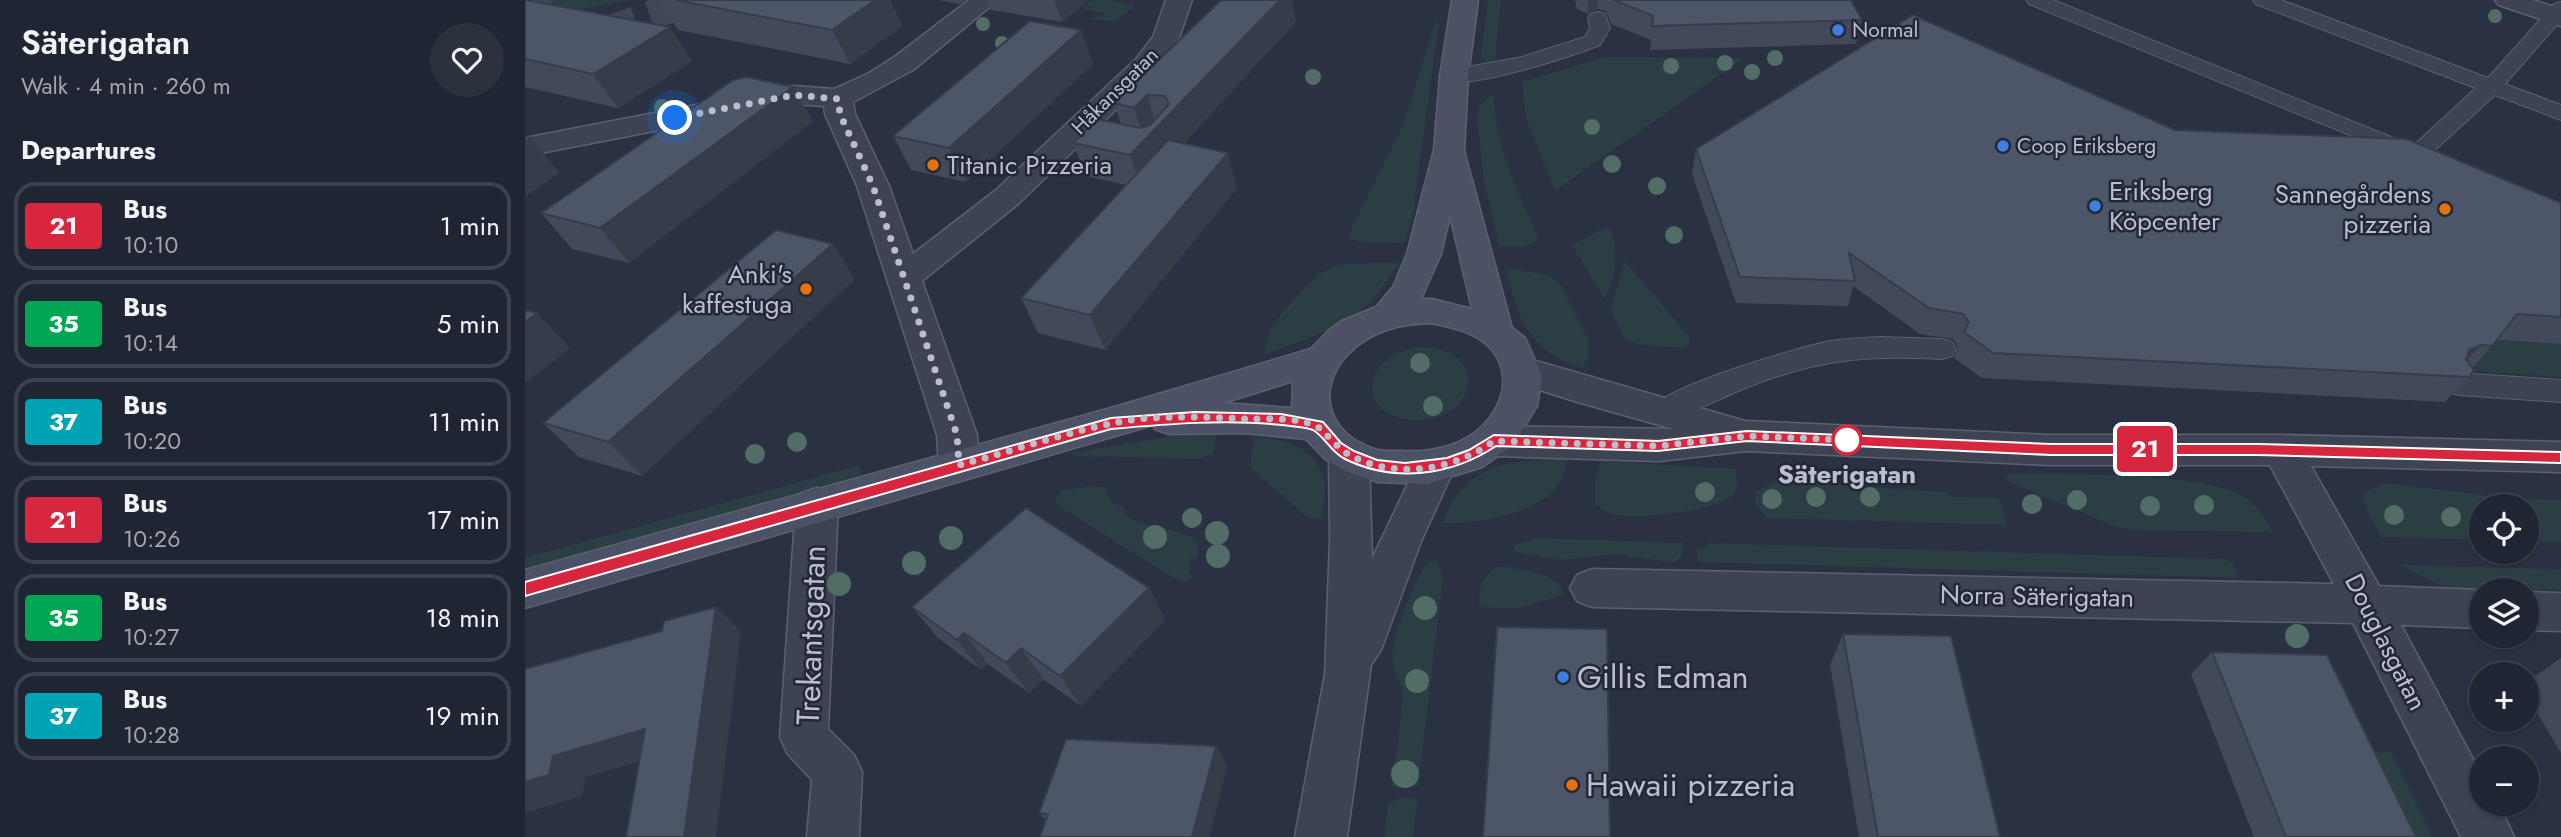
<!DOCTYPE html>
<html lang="en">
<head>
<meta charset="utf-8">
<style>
	body { margin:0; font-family:Jost,sans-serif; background:#2c313e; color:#f1f3f6; height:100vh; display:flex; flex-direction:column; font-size:26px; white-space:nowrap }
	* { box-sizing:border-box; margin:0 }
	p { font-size:23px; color:#a1a5ac }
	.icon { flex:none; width:38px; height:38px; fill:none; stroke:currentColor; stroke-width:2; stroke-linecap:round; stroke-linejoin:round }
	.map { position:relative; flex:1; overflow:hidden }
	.panel { display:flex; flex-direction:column; background:#1f2532; width:525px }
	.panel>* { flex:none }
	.badge { padding:0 14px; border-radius:5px; font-size:24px; line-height:46px }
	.fabs { position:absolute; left:1944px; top:494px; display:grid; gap:14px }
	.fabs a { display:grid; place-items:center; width:70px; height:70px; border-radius:50%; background:#1f2532; box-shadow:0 2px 5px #0004,0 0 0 2px #3c424d; font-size:35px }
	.you { position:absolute; width:35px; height:35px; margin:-18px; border:5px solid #fff; border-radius:50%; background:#1a73e8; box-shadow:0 0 0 10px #1a73e833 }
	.map>.badge { position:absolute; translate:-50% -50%; box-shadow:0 0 0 4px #fff }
	h2 { padding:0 21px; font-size:26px; line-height:63px }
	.round { display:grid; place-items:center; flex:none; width:74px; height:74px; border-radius:37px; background:#2c313e }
	.overview { display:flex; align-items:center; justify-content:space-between; height:119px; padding:0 21px }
	h1 { font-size:33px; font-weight:600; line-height:52px }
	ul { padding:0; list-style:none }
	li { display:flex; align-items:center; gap:21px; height:88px; margin:0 14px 10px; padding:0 7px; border:4px solid #3c424d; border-radius:21px }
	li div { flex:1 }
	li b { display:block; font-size:26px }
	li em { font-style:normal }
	li .badge { min-width:77px; font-weight:700; text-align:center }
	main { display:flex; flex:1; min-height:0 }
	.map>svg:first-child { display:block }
</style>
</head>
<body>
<main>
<section class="panel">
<div class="overview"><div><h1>Säterigatan</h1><p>Walk · 4 min · 260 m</p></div><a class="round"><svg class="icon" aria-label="heart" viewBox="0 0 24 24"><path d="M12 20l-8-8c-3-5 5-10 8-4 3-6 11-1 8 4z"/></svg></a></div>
<h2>Departures</h2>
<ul>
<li><span class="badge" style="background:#d7263d;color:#fff">21</span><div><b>Bus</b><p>10:10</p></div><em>1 min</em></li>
<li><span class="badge" style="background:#00a651;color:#fff">35</span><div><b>Bus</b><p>10:14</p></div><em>5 min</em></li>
<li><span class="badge" style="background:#00a3b4;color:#fff">37</span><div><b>Bus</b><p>10:20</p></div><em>11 min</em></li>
<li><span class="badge" style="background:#d7263d;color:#fff">21</span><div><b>Bus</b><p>10:26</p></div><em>17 min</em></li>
<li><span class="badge" style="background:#00a651;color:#fff">35</span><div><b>Bus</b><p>10:27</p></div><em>18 min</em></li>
<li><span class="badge" style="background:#00a3b4;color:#fff">37</span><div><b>Bus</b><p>10:28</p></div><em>19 min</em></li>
</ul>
</section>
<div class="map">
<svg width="2036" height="837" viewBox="0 0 2036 837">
	<rect width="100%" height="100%" fill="#293143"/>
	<g fill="#2b3e44">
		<path d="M0,0H108L0,18Z"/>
		<path d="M566,0H585L610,5L590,22L564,18L574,17L580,13L556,9Z"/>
		<path d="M963,0H976L970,62H963L956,57Z"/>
		<path d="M910,23H914L887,219L880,243L835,242L824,238V233L879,123Z"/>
		<path d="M1079,57L1219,58L1030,191L1001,119L997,82Z"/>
		<path d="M969,93C969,145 993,191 1013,237L1012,241L999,247L974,246L959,181L952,119L954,106Z"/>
		<path d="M1085,228C1093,249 1092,280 1079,299L1047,245L1077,229Z"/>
		<path d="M1100,261L1165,338L1163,345L1159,348L1118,345L1101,340L1086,310Z"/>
		<path d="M841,263H874C865,276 856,291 845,302C816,329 774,342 738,355L746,329L757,313L792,275L812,265Z"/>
		<path d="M981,268L1024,275L1037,287L1063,339V357L1058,368C1004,351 993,321 981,268Z"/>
		<path d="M1968,340L2036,344V377L1944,371Z"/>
		<path d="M894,347C965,346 955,421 891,420C829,419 835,355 894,347Z"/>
		<path d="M692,433L688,454L674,459L549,456L546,453L647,436Z"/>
		<path d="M729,437C758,438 790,447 799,479C802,491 798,507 797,518L787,519L781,516L725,467Z"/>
		<path d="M1043,458C1040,469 1038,479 1031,488C1012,514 947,525 917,523C944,461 981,461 1043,458Z"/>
		<path d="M1076,461L1211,469C1212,479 1213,488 1207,495C1192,512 1103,521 1083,513C1079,511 1074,506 1070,503V481Z"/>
		<path d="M335,465L336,475L0,570V558Z"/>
		<path d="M1483,474C1533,474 1684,471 1721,498C1733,507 1741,519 1747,532L1605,530L1584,524L1487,483L1479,478Z"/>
		<path d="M1254,481L1422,492L1428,497L1474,498L1482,525L1243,518C1234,510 1227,503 1232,491Z"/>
		<path d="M1860,483L1981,498L2036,500V542L2002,541V506H1956V540L1856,537L1843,512L1837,494Z"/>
		<path d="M567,486L580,487L586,501L602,510L598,514L629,529L634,526L668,537L673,545L672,558L665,559L664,575L669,574L663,581L655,582L529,503L536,491Z"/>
		<path d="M1012,538L1158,543L1157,555L1150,563L1091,554L1037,560L988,552L990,545Z"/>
		<path d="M1184,543L1698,559L1708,563L1713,578L1173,562L1172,550L1180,548Z"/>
		<path d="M903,561L913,562L918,578L893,787L867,786L878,700C878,685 867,672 867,658C868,635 889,580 903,561Z"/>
		<path d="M1875,565L2036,569V590L1921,588Z"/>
		<path d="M972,566C993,570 1034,570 1039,595L988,609L954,607C953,589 957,577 972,566Z"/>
		<path d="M1840,752H1866L1908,837H1859Z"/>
		<path d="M877,797L892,799L888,837H859L863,805Z"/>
	</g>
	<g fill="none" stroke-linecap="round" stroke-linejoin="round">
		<g stroke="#3f4658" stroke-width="29" stroke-dasharray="29 15" stroke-linecap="butt">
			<path d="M0,14L41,0"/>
			<path d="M0,59L170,0"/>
		</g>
		<defs>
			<g id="lane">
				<path d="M1501,0H1528L1888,146L1951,88L1731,4L1728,0H1756L1963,78L2029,4L2036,2V20L1980,84L2036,105V120L1970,95L1899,160L1891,162L1504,4Z"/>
				<path d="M1073,12L1080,14L1085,28L1075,45C1044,57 951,88 921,81L918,76L921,71L997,57L1060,37L1065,28L1063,18L1066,14Z"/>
				<path d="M1354,337L1417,339L1427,342L1431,349L1427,356L1417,359C1342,355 1293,359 1223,387C1195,398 1168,413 1139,422L1129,419L1124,411C1137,387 1274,347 1306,341C1322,338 1338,338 1354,337Z"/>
				<path d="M1934,373L2036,380V402L1934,395L1924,392L1920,384L1924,376Z"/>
			</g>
			<g id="street">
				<path d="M444,0H473L388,70L328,102L330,114L364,186L388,254L471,190L611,59L628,37L641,0H667L654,38L631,71L493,204L397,281L452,435L454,465L448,476L434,481L420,476L414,465L412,435L332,186L300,114L299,106L269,104L0,156V138L269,86L309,89L342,74L368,58Z"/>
				<path d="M1970,0H2008L2036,9V26L1974,5Z"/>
				<path d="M997,357L1220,421L1526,435H1756L2036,442V472L1786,466L1854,586L1956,590V628L1876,625L1956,774V803H1973L1989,837H1936L1828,623L1067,607L1052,601L1045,588L1052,575L1067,569L1809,584L1745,465H1526L1221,451L1134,461L969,456L955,452L949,441L955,430L969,426L1148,429L1049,401L984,380L978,370L984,360Z"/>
				<path d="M824,440L838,444L844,455L847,559L896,456L910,451L924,456L930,467L897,539L856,650L846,665L822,837H770L800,674L805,540L804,455L810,444Z"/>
				<path d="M292,488L307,493L313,505L303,729L329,755L337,772L334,837H282L287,780L262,753L255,737L271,505L277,493Z"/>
				<path d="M2002,592L2036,593V631L2002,630Z"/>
			</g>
			<path id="secondary" d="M927,0H953L943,76L939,151L987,328L1000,338L1017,376L1012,406L988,445L957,467L902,484L853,482L823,472L800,459L781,439L719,433L644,434L630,429L628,425L0,608V570L586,408L786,349L803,331L817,321L851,307L868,287L882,254L909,150L915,76ZM925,215L947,309L907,299H896L916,254ZM907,323C919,326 932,328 943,333C980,348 988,385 966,416C945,445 909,453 876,451C867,451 857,452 849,449C803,434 789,389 824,353C847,330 875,324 907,323ZM768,381L767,408L698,403Z"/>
		</defs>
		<use href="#lane" stroke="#5c6170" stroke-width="2"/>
		<use href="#street" stroke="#5c6170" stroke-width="3"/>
		<use href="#secondary" stroke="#5c6170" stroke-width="3"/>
		<use href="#lane" fill="#3d4353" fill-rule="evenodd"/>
		<use href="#street" fill="#3d4353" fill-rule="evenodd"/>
		<use href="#secondary" fill="#4b5265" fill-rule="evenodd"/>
	</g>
	<g fill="#526c66">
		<circle cx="1970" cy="16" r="7"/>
		<circle cx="458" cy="24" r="7"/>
		<circle cx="477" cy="43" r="7"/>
		<circle cx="1250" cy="58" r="8"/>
		<circle cx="1200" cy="63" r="8"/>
		<circle cx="1146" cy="66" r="8"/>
		<circle cx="1227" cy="72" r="8"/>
		<circle cx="788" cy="77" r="8"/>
		<circle cx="137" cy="107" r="8"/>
		<circle cx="1067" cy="127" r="8"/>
		<circle cx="1087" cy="164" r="9"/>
		<circle cx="1132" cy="186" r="9"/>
		<circle cx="1149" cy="235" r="9"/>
		<circle cx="895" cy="363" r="10"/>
		<circle cx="908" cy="406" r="10"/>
		<circle cx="272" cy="442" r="10"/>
		<circle cx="230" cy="454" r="10"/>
		<circle cx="1180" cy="492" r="10"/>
		<circle cx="1291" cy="497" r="10"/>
		<circle cx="1345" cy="497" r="10"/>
		<circle cx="1247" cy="499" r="10"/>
		<circle cx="1552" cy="500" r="10"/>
		<circle cx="1507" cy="504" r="10"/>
		<circle cx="1679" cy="505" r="10"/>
		<circle cx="1625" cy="506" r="10"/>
		<circle cx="1869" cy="515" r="10"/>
		<circle cx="1926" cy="517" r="10"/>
		<circle cx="667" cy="518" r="10"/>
		<circle cx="692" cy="533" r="12"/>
		<circle cx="630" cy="537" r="12"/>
		<circle cx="426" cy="538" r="12"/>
		<circle cx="693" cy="556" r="12"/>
		<circle cx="389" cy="563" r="12"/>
		<circle cx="314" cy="584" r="12"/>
		<circle cx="900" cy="608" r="12"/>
		<circle cx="1772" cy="636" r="12"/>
		<circle cx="892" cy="681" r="12"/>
		<circle cx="880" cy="774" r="14"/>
	</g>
	<g fill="#42495a">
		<path d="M0,0L167,61L93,108L0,87Z"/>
		<path d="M134,0H365L377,26L325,64L153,30Z"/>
		<path d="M413,0H440L435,4Z"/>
		<path d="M462,0H563L537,22L466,10Z"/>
		<path d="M696,0H767L771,22L658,143L712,188L580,350L513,333L496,298L601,185L561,176L548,143L596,124L589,103Z"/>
		<path d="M1050,0H1326L1337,20L1331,44L1125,50L1126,40L1086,24L1081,11L1072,9L1063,14L1052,9Z"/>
		<path d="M556,30L568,64L441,182L386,170L368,136Z"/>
		<path d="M268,87L288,121L104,263L47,249L16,213Z"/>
		<path d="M1650,130L2036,203V344L1972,340L1947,368L1944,377L1920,402L1457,378L1429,358L1433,347L1428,339L1395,334L1328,286L1323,306L1211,303L1167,174L1171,149Z"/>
		<path d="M330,279L117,476L54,457L18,423Z"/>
		<path d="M624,588L640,620L556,706L518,679L504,693L463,664L456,670L413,638L387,607Z"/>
		<path d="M1318,634L1475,837H1334L1305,665Z"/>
		<path d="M1687,652L1891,837H1729L1666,674Z"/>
		<path d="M2036,658V753L2002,696V682Z"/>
		<path d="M691,746L702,766L684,837H515L521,820L514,813Z"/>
	</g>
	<g fill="#363c4a">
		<path d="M350,0H365L377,26L325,64L307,30Z"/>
		<path d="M529,0H563L537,22Z"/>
		<path d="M755,0H767L771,22L617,189L605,155L620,140L609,108L622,95L632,127Z"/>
		<path d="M1063,0H1073L1072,9L1063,14Z"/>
		<path d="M145,27L167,61L93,108L68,74Z"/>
		<path d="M556,30L568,64L441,182L424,148Z"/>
		<path d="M268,87L288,121L104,263L75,228Z"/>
		<path d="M6,138L35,173L0,196V142Z"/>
		<path d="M703,153L712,188L580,350L565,315Z"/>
		<path d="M308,244L330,279L117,476L83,442Z"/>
		<path d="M12,313L45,348L0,383V322Z"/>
		<path d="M1956,345L1933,370L1944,350Z"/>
		<path d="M624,588L640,620L556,706L535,676Z"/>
		<path d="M191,607L216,631L191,837H159Z"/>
		<path d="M439,633L463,664L456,670L432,640Z"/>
		<path d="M496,648L518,679L504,693L481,663Z"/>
		<path d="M120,729L150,751L61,777L57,796L0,813V782L28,756Z"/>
		<path d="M691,746L702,766L684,837H667Z"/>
	</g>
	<g fill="#4d5569" stroke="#363c4a" stroke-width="2">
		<path d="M0,0H1L145,27L68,74L0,59Z"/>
		<path d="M151,0H350L307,30Z"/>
		<path d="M696,0H755L605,155L548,143L572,119L615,128L625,125L644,104L640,96L622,95L609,108L589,103Z"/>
		<path d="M1089,0H1326L1337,20L1127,26L1128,16Z"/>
		<path d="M1388,15L1650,130L1882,139L2036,203V317L1992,314L1967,346L1956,345L1944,350L1941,360L1949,370L1944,377L1468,353L1439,332L1444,322L1438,314L1404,308L1324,253L1330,281L1215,277L1171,149Z"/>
		<path d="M505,21L556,30L424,148L368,136Z"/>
		<path d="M222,77L268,87L75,228L16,213L208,80Z"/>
		<path d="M0,137L6,138L0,142Z"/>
		<path d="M643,140L703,153L565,315L496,298Z"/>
		<path d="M251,230L308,244L83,442L18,423Z"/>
		<path d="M0,310L12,313L0,322Z"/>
		<path d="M501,508L624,588L535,676L496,648L481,663L439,633L432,640L387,607Z"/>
		<path d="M191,607L159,837H101L120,729L28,756L24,775L0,782V669L137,631L139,621Z"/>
		<path d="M972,627L1082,629L1085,837H958Z"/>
		<path d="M1318,634L1426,636L1475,837H1353Z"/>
		<path d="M1687,652L1802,655L1891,837H1761Z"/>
		<path d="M541,739L691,746L667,837H515L523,814L514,813Z"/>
	</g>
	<path fill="#d7263d" stroke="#fff" stroke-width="2" d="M670,412L756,414L793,421L798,422L816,443L829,451L852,460L880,463L922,458L944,450L969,435L1133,441L1222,431L1526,444H1733L2036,452V463L1733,455H1526L1222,441L1133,451L971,446C926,476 869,483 820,459C806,452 800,437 788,430C781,427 765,426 757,425C700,419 643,424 586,429L0,596V582L586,418Z"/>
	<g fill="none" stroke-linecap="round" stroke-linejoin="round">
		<path stroke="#bbbfcc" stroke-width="7" stroke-dasharray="0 12.6" d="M150,118L269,95L313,99L315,114L348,186L432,435L434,465C484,452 533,435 584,424C628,414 677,417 722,419C743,419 772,417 791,426C798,429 811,447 823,454C868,480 928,471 969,441L1133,446L1222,436L1322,440"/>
	</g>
	<g fill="#3f7fe0" stroke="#222838" stroke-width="2.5">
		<circle cx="1313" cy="30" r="7"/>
		<circle cx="1478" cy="146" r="7"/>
		<circle cx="1570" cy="206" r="7"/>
		<circle cx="1038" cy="677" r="7"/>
	</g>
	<g fill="#e8710a" stroke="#222838" stroke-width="2.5">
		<circle cx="408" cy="165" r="7"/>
		<circle cx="1920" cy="209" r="7"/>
		<circle cx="281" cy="289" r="7"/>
		<circle cx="1047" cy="785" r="7"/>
	</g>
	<circle fill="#fff" stroke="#d7263d" stroke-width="3.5" cx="1322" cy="440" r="14"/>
	<g text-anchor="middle" stroke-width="5" stroke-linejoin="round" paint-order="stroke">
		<g font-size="21" fill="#bbbfcc" stroke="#222838" text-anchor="start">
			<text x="1327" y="37">Normal</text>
			<text x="1492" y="153">Coop Eriksberg</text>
		</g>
		<g font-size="21" fill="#bbbfcc" stroke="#222838">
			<text transform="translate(590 91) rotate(-45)" y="7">Håkansgatan</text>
		</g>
		<g font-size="26" fill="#bbbfcc" stroke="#222838" text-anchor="start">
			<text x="422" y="174">Titanic Pizzeria</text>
			<text x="1584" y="200">Eriksberg<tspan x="1584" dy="30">Köpcenter</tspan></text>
			<text x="1906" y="203" text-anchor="end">Sannegårdens<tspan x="1906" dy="30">pizzeria</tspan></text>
			<text x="267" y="283" text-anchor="end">Anki's<tspan x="267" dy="30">kaffestuga</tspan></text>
		</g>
		<g font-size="26" font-weight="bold" fill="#bbbfcc" stroke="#222838">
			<text x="1322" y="483">Säterigatan</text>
		</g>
		<g font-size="26" fill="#bbbfcc" stroke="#222838">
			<text transform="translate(1512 596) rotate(1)" y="9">Norra Säterigatan</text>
			<text transform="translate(1861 642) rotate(63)" y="9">Douglasgatan</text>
		</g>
		<g font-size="32" fill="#bbbfcc" stroke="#222838">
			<text transform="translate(286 635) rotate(-88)" y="11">Trekantsgatan</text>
		</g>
		<g font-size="32" fill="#bbbfcc" stroke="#222838" text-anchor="start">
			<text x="1052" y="688">Gillis Edman</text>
			<text x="1061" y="796">Hawaii pizzeria</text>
		</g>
	</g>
</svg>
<div class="fabs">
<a><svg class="icon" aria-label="locate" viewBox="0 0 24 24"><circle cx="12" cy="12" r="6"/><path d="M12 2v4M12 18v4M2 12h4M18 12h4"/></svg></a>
<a><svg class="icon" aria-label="layers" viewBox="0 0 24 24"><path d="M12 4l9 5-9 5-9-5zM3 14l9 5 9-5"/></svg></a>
<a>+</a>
<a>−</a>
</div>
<div class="you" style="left:150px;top:118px"></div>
<b class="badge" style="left:1620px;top:449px;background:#d7263d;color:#fff">21</b>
</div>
</main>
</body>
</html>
